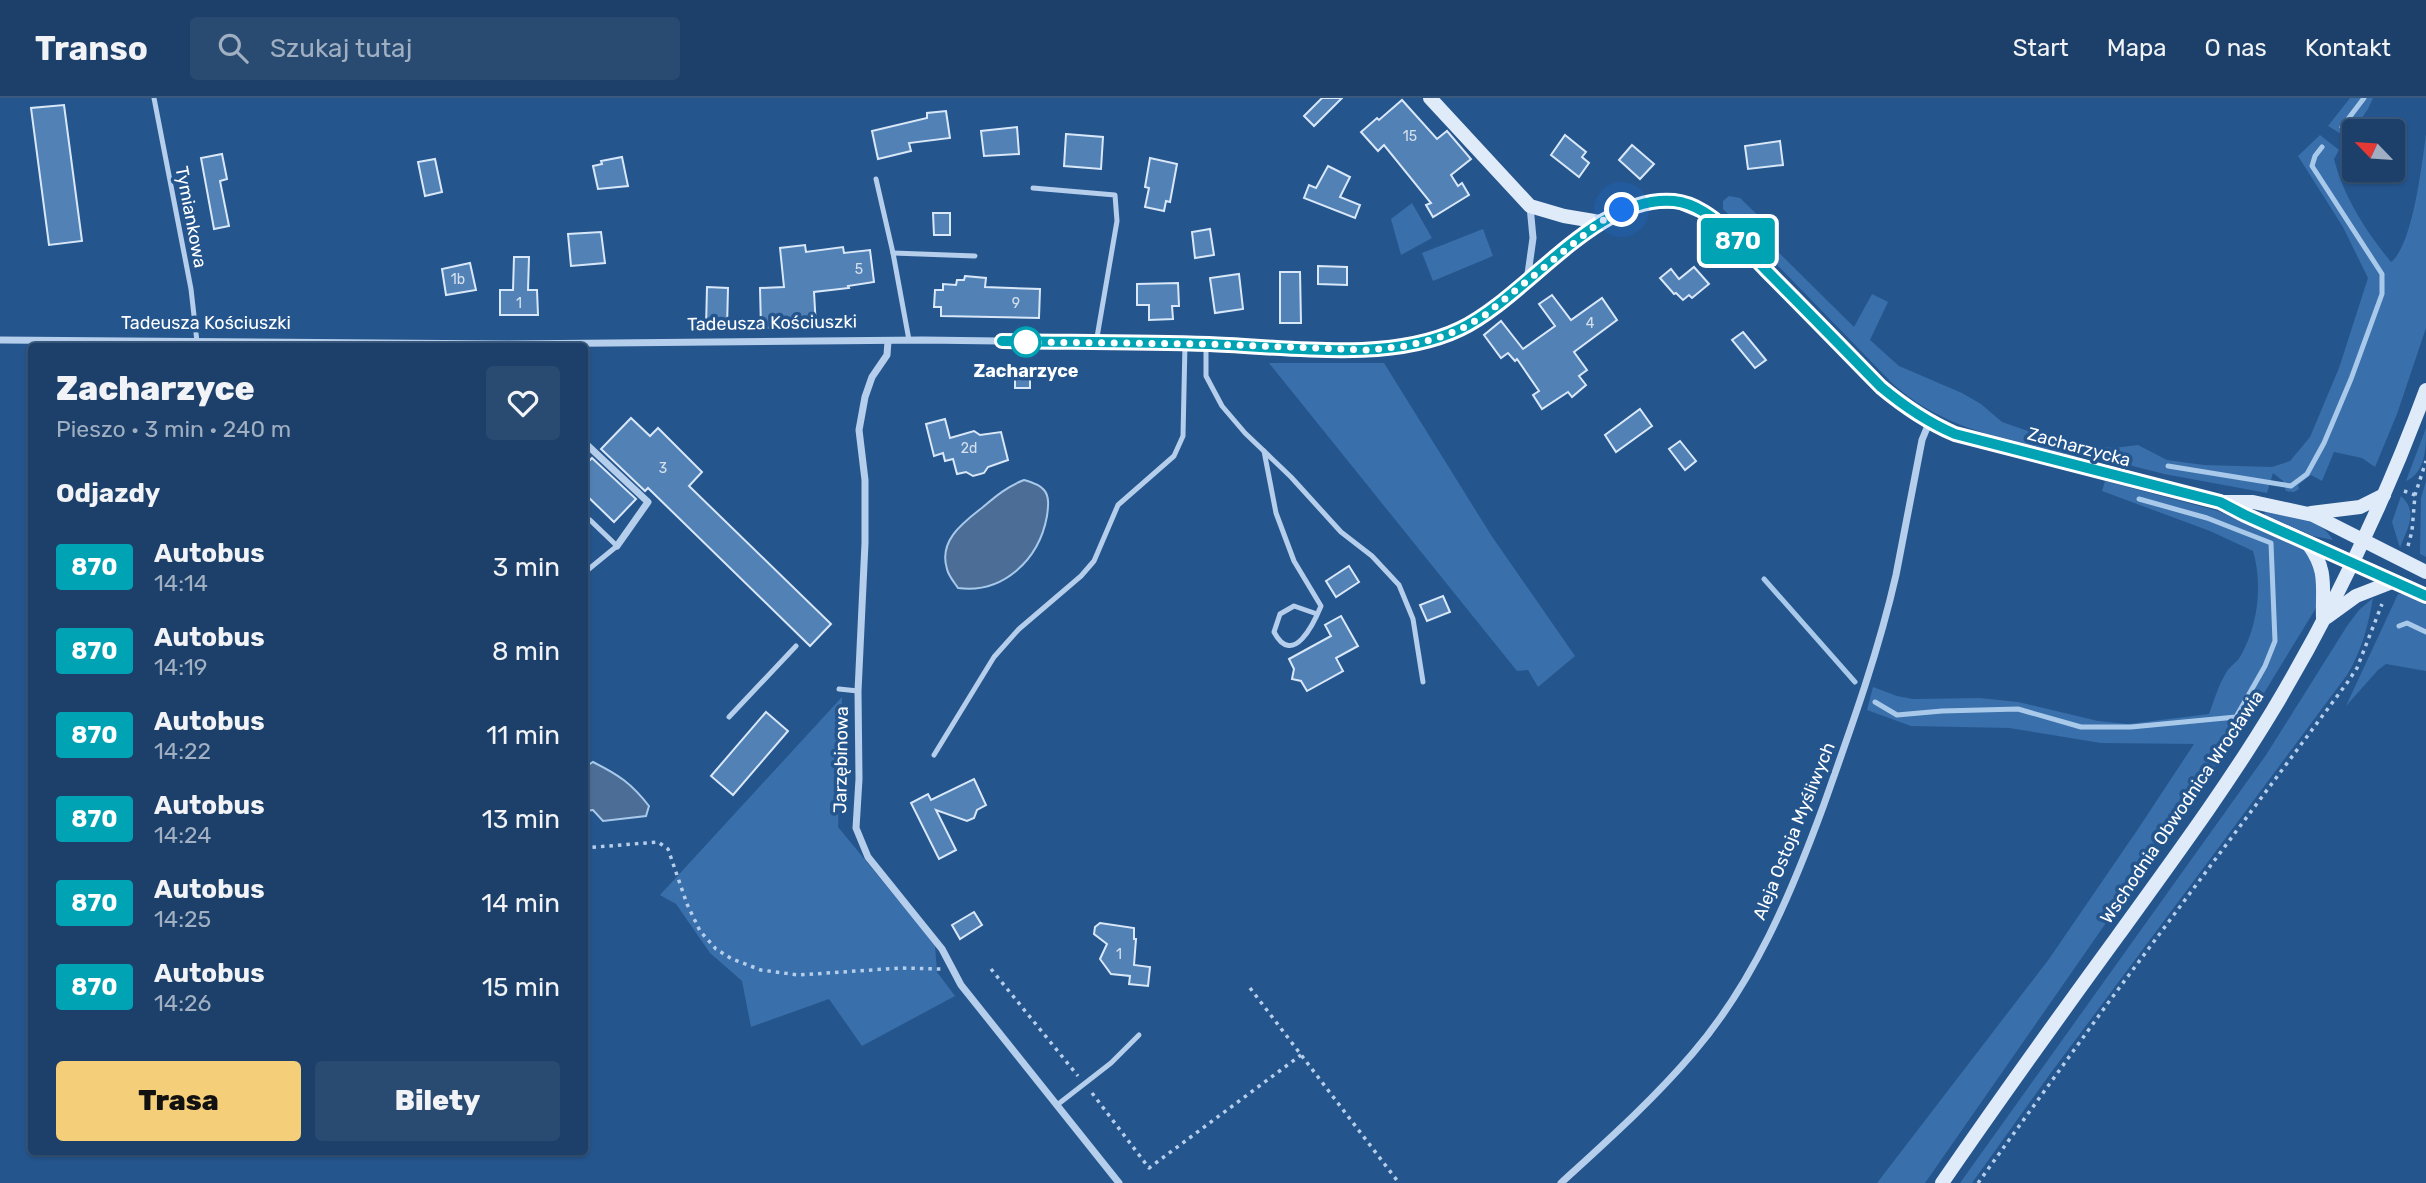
<!DOCTYPE html>
<html lang="pl">
<head>
<meta charset="utf-8">
<style>
	body { margin:0; font-family:Rubik,sans-serif; background:#294b72; color:#f1f3f6; height:100vh; display:flex; flex-direction:column; font-size:26px; white-space:nowrap }
	* { box-sizing:border-box; margin:0 }
	p { font-size:23px; color:#a0afc1 }
	.icon { flex:none; width:38px; height:38px; fill:none; stroke:currentColor; stroke-width:2; stroke-linecap:round; stroke-linejoin:round }
	.map { position:relative; flex:1; overflow:hidden }
	.side { position:absolute; left:28px; top:245px; width:560px; height:812px; display:flex; flex-direction:column; background:#1c406a; border-radius:7px; box-shadow:0 2px 5px #0004,0 0 0 2px #3a597e }
	.side>* { flex:none }
	.badge { padding:0 14px; border-radius:5px; font-size:24px; line-height:46px }
	.needle { width:46px; rotate:295deg }
	.fabs { position:absolute; left:2342px; top:21px; display:grid; gap:14px }
	.fabs a { display:grid; place-items:center; width:63px; height:63px; border-radius:7px; background:#1c406a; box-shadow:0 2px 5px #0004,0 0 0 2px #3a597e; font-size:35px }
	.you { position:absolute; width:35px; height:35px; margin:-18px; border:5px solid #fff; border-radius:50%; background:#1a73e8; box-shadow:0 0 0 10px #1a73e833 }
	.map>.badge { position:absolute; translate:-50% -50%; box-shadow:0 0 0 4px #fff }
	h2 { padding:0 28px; font-size:26px; line-height:63px }
	.round { display:grid; place-items:center; flex:none; width:74px; height:74px; border-radius:7px; background:#294b72 }
	.head { display:flex; align-items:center; justify-content:space-between; height:119px; padding:0 28px }
	h1 { font-size:33px; font-weight:800; line-height:52px }
	.button { display:flex; gap:14px; margin-top:auto; padding:14px 28px }
	.button a { flex:1; height:80px; border-radius:7px; background:#f4ce79; color:#111; font-size:28px; font-weight:800; line-height:80px; text-align:center }
	.button a+a { background:#294b72; color:#f1f3f6 }
	ul { padding:0; list-style:none }
	li { display:flex; align-items:center; gap:21px; height:84px; padding:0 28px }
	li div { flex:1 }
	li b { display:block; font-size:26px }
	li em { font-style:normal }
	li .badge { min-width:77px; font-weight:700; text-align:center }
	header { display:flex; align-items:center; gap:42px; box-sizing:border-box; height:98px; padding:0 35px; background:#1c406a; border-bottom:2px solid #3a597e }
	header strong { font-size:33px }
	nav { display:flex; gap:38px; margin-inline-start:auto; font-size:24px }
	.search { width:490px; height:63px; background:#294b72; display:flex; align-items:center; gap:18px; box-sizing:border-box; padding:0 24px; border-radius:7px; color:#a0afc1; font-size:26px }
	.map>svg:first-child { display:block }
</style>
</head>
<body>
<header>
<strong>Transo</strong>
<div class="search"><svg class="icon" aria-label="search" viewBox="0 0 24 24"><circle cx="10" cy="10" r="6"/><path d="M15 15l6 6"/></svg>Szukaj tutaj</div>
<nav><a>Start</a><a>Mapa</a><a>O nas</a><a>Kontakt</a></nav>
</header>
<div class="map">
<svg width="2426" height="1085" viewBox="0 0 2426 1085">
	<rect width="100%" height="100%" fill="#25558d"/>
	<g fill="#396faa">
		<path d="M2350,0H2373L2368,11L2348,40L2328,28Z"/>
		<path d="M2426,36V230L2397,316L2375,369L2362,360L2334,354L2322,383L2311,377L2298,387L2299,391L2294,394L2286,393L2283,383L2273,375L2267,395L2164,376L2078,354L2076,360C2010,341 1944,333 1892,285L1723,111V103L1729,98L1740,100L1768,127L1759,135L1854,229L1872,196L1888,204L1870,242L1899,268L1962,295L1981,306L2002,324L2031,334L2084,347L2114,350L2138,347L2167,362L2204,367L2272,369L2290,363L2310,339L2339,270L2368,180L2343,129L2298,58L2320,37L2339,52L2334,61C2344,100 2366,133 2391,164C2413,147 2422,65 2426,36Z"/>
		<path d="M1412,105L1432,140L1401,157L1391,121Z"/>
		<path d="M1483,131L1493,158L1433,183L1422,155Z"/>
		<path d="M1269,265H1384L1491,437L1575,558L1538,589L1528,572L1517,573Z"/>
		<path d="M2426,330C2426,350 2426,374 2406,383Z"/>
		<path d="M2105,383L2218,413L2301,447L2313,460L2319,501L2316,510L2250,618L1925,1085H1877L2049,861L2138,731L2194,646L2101,645L2009,630L1911,628L1867,612L1873,589L1897,598L1913,601L1980,600L2018,604L2098,623L2128,626L2209,616C2214,603 2218,588 2226,575C2229,569 2236,565 2240,559C2258,528 2263,487 2253,453L2210,433L2102,393Z"/>
		<path d="M2426,383V459L2420,456L2421,400Z"/>
		<path d="M2401,398C2419,414 2407,431 2400,450L2392,424Z"/>
		<path d="M2266,413C2291,418 2319,419 2333,442L2313,438L2267,418L2264,416Z"/>
		<path d="M2398,496H2407L2426,505V573L2386,566L2378,572L2346,608Z"/>
		<path d="M2373,500C2368,528 2362,552 2347,577L2050,976L1972,1085H1960L2266,657L2347,528L2359,512Z"/>
		<path d="M842,599L838,729L935,847L937,874L955,898L862,948L829,901L751,929L742,883L710,855L676,806L660,797Z"/>
	</g>
	<g fill="#4c6d95" stroke="#a9c9eb" stroke-width="2">
		<path d="M1024,382C1031,384 1039,386 1044,392C1050,399 1048,410 1047,418C1039,462 1003,496 958,490C954,484 948,477 947,471C938,442 964,424 983,409C996,398 1008,388 1024,382Z"/>
		<path d="M593,664C619,677 631,685 649,708L646,718L603,723L593,712L585,713V669Z"/>
	</g>
	<g fill="none" stroke-linecap="round" stroke-linejoin="round">
		<g stroke="#a9c9eb" stroke-width="5">
			<path d="M2342,29L2364,0"/>
			<path d="M2168,368L2291,388L2307,376L2324,345L2351,281L2382,196V176L2312,68L2315,58L2322,49"/>
			<path d="M1764,481L1855,584"/>
			<path d="M2399,528L2407,525L2426,534"/>
			<path d="M1875,604L1897,617L1942,613L2018,611L2081,629H2131L2236,619L2265,568L2275,543L2271,445L2207,420L2139,401"/>
		</g>
	</g>
	<g fill="#5281b6" stroke="#d9e8f8" stroke-width="2">
		<path d="M1322,0H1342L1314,28L1304,18Z"/>
		<path d="M1402,2L1437,41L1447,33L1471,61L1451,77L1458,88L1462,85L1469,97L1433,119L1426,107L1431,105L1384,47L1378,53L1361,34L1377,20L1379,22Z"/>
		<path d="M64,7L82,143L49,147L31,10Z"/>
		<path d="M946,13L950,40L909,45L911,53L878,61L872,33L927,20V15Z"/>
		<path d="M1017,29L1019,56L984,58L981,33Z"/>
		<path d="M1066,36L1103,39L1101,71L1064,68Z"/>
		<path d="M1565,37L1586,54L1582,59L1589,65L1579,79L1551,57Z"/>
		<path d="M1780,43L1783,67L1748,71L1745,48Z"/>
		<path d="M1632,47L1654,66L1640,81L1619,62Z"/>
		<path d="M222,56L227,81L220,83L229,128L214,131L201,60Z"/>
		<path d="M622,59L628,88L598,91L593,68L602,66L601,63Z"/>
		<path d="M1150,60L1177,66L1170,104L1166,103L1164,113L1145,109L1149,90L1145,89Z"/>
		<path d="M435,61L442,94L425,98L418,64Z"/>
		<path d="M1328,68L1350,79L1340,99L1360,107L1355,120L1304,100L1309,87L1316,90Z"/>
		<path d="M933,115H950V137H934Z"/>
		<path d="M1210,131L1214,157L1195,160L1192,134Z"/>
		<path d="M601,134L605,165L571,168L568,136Z"/>
		<path d="M805,147L806,154L843,149L844,155L870,152L874,184L848,188L849,190L814,194L816,229L761,230L760,190L784,189L780,150Z"/>
		<path d="M514,159H529L528,192H537L538,217H500V192H513Z"/>
		<path d="M470,165L476,192L446,197L442,171Z"/>
		<path d="M1318,168L1347,169V187L1318,186Z"/>
		<path d="M1694,169L1709,186L1692,200L1689,197L1683,202L1676,195L1674,196L1660,180L1671,171L1679,181Z"/>
		<path d="M1280,174H1300L1301,225H1280Z"/>
		<path d="M1239,176L1243,211L1215,215L1210,180Z"/>
		<path d="M965,178L986,180L985,189L1040,191L1039,220L941,218V209H934L935,192H943V186L956,187L957,182H964Z"/>
		<path d="M1178,185L1179,208H1172L1173,221L1149,222V207H1137V186Z"/>
		<path d="M707,189L728,190L727,230H706Z"/>
		<path d="M1552,197L1571,222L1602,200L1617,222L1574,254L1587,272L1579,278L1586,287L1572,299L1568,294L1542,311L1533,297L1539,293L1517,261L1515,263L1508,255L1501,260L1484,237L1501,223L1523,251L1555,228L1539,206Z"/>
		<path d="M1743,234L1766,262L1755,270L1732,242Z"/>
		<rect x="1015" y="271" width="15" height="19"/>
		<path d="M1640,311L1652,328L1616,354L1605,337Z"/>
		<path d="M631,320L650,338L658,330L702,374L689,388L831,526L810,548L648,390L645,393L601,351Z"/>
		<path d="M945,321L950,340L974,333L980,337L1001,334L1008,362L988,369L984,375L973,378L966,374L957,376L953,361L945,363L943,355L934,358L926,326Z"/>
		<path d="M1680,343L1696,363L1685,372L1669,351Z"/>
		<path d="M592,360L636,401L614,424L584,395V368Z"/>
		<path d="M1349,468L1359,484L1336,499L1326,483Z"/>
		<path d="M1443,498L1450,514L1427,523L1420,507Z"/>
		<path d="M1341,518L1358,548L1336,560L1343,573L1307,593L1301,583L1292,581L1294,571L1289,561L1331,538L1325,527Z"/>
		<path d="M766,614L788,633L733,697L711,678Z"/>
		<path d="M974,681L986,707L977,712L974,720L967,723L936,712L956,752L939,761L911,705L928,696L931,702Z"/>
		<path d="M974,814L982,827L960,841L952,827Z"/>
		<path d="M1100,825L1134,830V841H1136L1134,867L1150,869L1148,888L1129,886L1130,878L1111,876L1100,861L1107,846L1094,836L1095,829Z"/>
	</g>
	<g fill="none" stroke-linecap="round" stroke-linejoin="round">
		<g stroke="#b5ceeb" stroke-width="3.5" stroke-dasharray="3.5 5" stroke-linecap="butt">
			<path d="M2404,393L2415,397"/>
			<path d="M2408,448L2412,433L2415,397L2426,363"/>
			<path d="M584,750L658,744L668,751L687,806L700,833L716,851L732,861L761,872L798,877L901,870L941,871"/>
			<path d="M991,871L1078,978"/>
			<path d="M1250,890L1399,1085"/>
			<path d="M1092,995L1149,1070L1301,957"/>
			<path d="M1978,1085L2108,905L2347,585L2357,570L2382,506"/>
		</g>
		<g stroke="#b5ceeb" stroke-width="5">
			<path d="M154,0L191,191L197,244"/>
			<path d="M876,81L893,155L909,242"/>
			<path d="M1033,90L1115,97L1117,123L1096,245"/>
			<path d="M893,155L975,158"/>
			<path d="M1206,246V278L1222,308L1245,335L1291,379L1341,434L1372,458L1399,487L1413,521L1423,584"/>
			<path d="M1264,353L1276,415L1294,463L1321,508C1314,525 1293,570 1274,534L1280,516L1294,508L1317,516"/>
			<path d="M584,428L590,422L617,448L584,475"/>
			<path d="M839,591L858,593"/>
			<path d="M729,619L796,548"/>
			<path d="M934,657L994,559L1019,531L1081,478L1094,463L1118,407L1174,358L1183,338L1185,246"/>
			<path d="M1057,1007L1111,965L1139,937"/>
		</g>
		<g stroke="#b5ceeb" stroke-width="7">
			<path d="M1527,183L1533,140L1530,108"/>
			<path d="M0,242L507,246L923,242L1206,246L1369,252L1405,248L1435,241L1461,231L1485,217L1600,125"/>
			<path d="M888,243L887,257L872,279L865,299L859,332L865,382V445L858,593L859,681L856,730L868,759L942,851L961,887L1119,1085"/>
			<path d="M584,344L648,404L617,448"/>
			<path d="M1561,1085C1607,1043 1653,1002 1693,955C1754,884 1791,796 1823,709C1850,633 1878,556 1896,477C1905,432 1913,387 1922,342L1929,325"/>
		</g>
		<g stroke="#e0ebf9" stroke-width="14">
			<path d="M1430,0L1530,108L1564,118L1600,124L1622,112L1650,104L1676,103L1705,115L1733,138L1881,289C1906,310 1925,323 1955,336L2220,404H2253L2313,417L2426,474"/>
			<path d="M2224,406L2426,498"/>
			<path d="M2311,415L2360,409L2384,397"/>
			<path d="M2309,447C2328,473 2322,490 2323,520"/>
			<path d="M2327,519L2356,498L2392,484"/>
			<path d="M1942,1085C1999,1002 2058,920 2117,839C2171,764 2226,690 2273,612C2334,510 2385,403 2426,292"/>
		</g>
	</g>
	<g fill="none" stroke-linecap="round" stroke-linejoin="round">
		<defs>
			<path id="line" d="M1002,243C1071,244 1140,244 1209,246C1287,249 1389,265 1460,231C1527,199 1596,96 1674,103C1684,104 1696,109 1704,114C1727,128 1747,153 1766,172C1805,211 1843,250 1881,289C1905,309 1927,324 1955,336L2220,404L2245,417L2426,498"/>
		</defs>
		<use href="#line" stroke="#fff" stroke-width="16"/>
		<use href="#line" stroke="#00a3b4" stroke-width="10"/>
		<path stroke="#fff" stroke-width="7" stroke-dasharray="0 12.6" d="M1026,244L1206,246L1369,252L1405,248L1435,241L1461,231L1485,217L1600,124L1622,112"/>
	</g>
	<circle fill="#fff" stroke="#00a3b4" stroke-width="3.5" cx="1026" cy="244" r="14"/>
	<g text-anchor="middle" stroke-width="7" stroke-linejoin="round" paint-order="stroke">
		<g font-size="14" fill="#d4e0ed">
			<text x="1410" y="43">15</text>
			<text x="859" y="176">5</text>
			<text x="458" y="186">1b</text>
			<text x="519" y="210">1</text>
			<text x="1016" y="210">9</text>
			<text x="1590" y="230">4</text>
			<text x="969" y="355">2d</text>
			<text x="663" y="375">3</text>
			<text x="1119" y="861">1</text>
		</g>
		<g font-size="18" fill="#fff" stroke="#25558d">
			<text transform="translate(191 119) rotate(79)" y="6">Tymiankowa</text>
			<text x="206" y="231">Tadeusza Kościuszki</text>
			<text transform="translate(772 225) rotate(-1)" y="6">Tadeusza Kościuszki</text>
			<text transform="translate(2079 349) rotate(15)" y="6">Zacharzycka</text>
			<text transform="translate(841 662) rotate(-89)" y="6">Jarzębinowa</text>
			<text transform="translate(2182 709) rotate(-56)" y="6">Wschodnia Obwodnica Wrocławia</text>
			<text transform="translate(1794 733) rotate(-68)" y="6">Aleja Ostoja Myśliwych</text>
		</g>
		<g font-size="18" font-weight="bold" fill="#fff" stroke="#25558d">
			<text x="1026" y="279">Zacharzyce</text>
		</g>
	</g>
</svg>
<div class="fabs">
<a><svg class="needle" viewBox="-14 -14 28 28"><path d="M0-13l5 13h-10z" fill="#e53935"/><path d="M0 13l5-13h-10z" fill="#a0afc1"/></svg></a>
</div>
<div class="you" style="left:1622px;top:112px"></div>
<b class="badge" style="left:1738px;top:143px;background:#00a3b4;color:#fff">870</b>
<section class="side">
<div class="head"><div><h1>Zacharzyce</h1><p>Pieszo · 3 min · 240 m</p></div><a class="round"><svg class="icon" aria-label="heart" viewBox="0 0 24 24"><path d="M12 20l-8-8c-3-5 5-10 8-4 3-6 11-1 8 4z"/></svg></a></div>
<h2>Odjazdy</h2>
<ul>
<li><span class="badge" style="background:#00a3b4;color:#fff">870</span><div><b>Autobus</b><p>14:14</p></div><em>3 min</em></li>
<li><span class="badge" style="background:#00a3b4;color:#fff">870</span><div><b>Autobus</b><p>14:19</p></div><em>8 min</em></li>
<li><span class="badge" style="background:#00a3b4;color:#fff">870</span><div><b>Autobus</b><p>14:22</p></div><em>11 min</em></li>
<li><span class="badge" style="background:#00a3b4;color:#fff">870</span><div><b>Autobus</b><p>14:24</p></div><em>13 min</em></li>
<li><span class="badge" style="background:#00a3b4;color:#fff">870</span><div><b>Autobus</b><p>14:25</p></div><em>14 min</em></li>
<li><span class="badge" style="background:#00a3b4;color:#fff">870</span><div><b>Autobus</b><p>14:26</p></div><em>15 min</em></li>
</ul>
<div class="button"><a>Trasa</a><a>Bilety</a></div>
</section>
</div>
</body>
</html>
